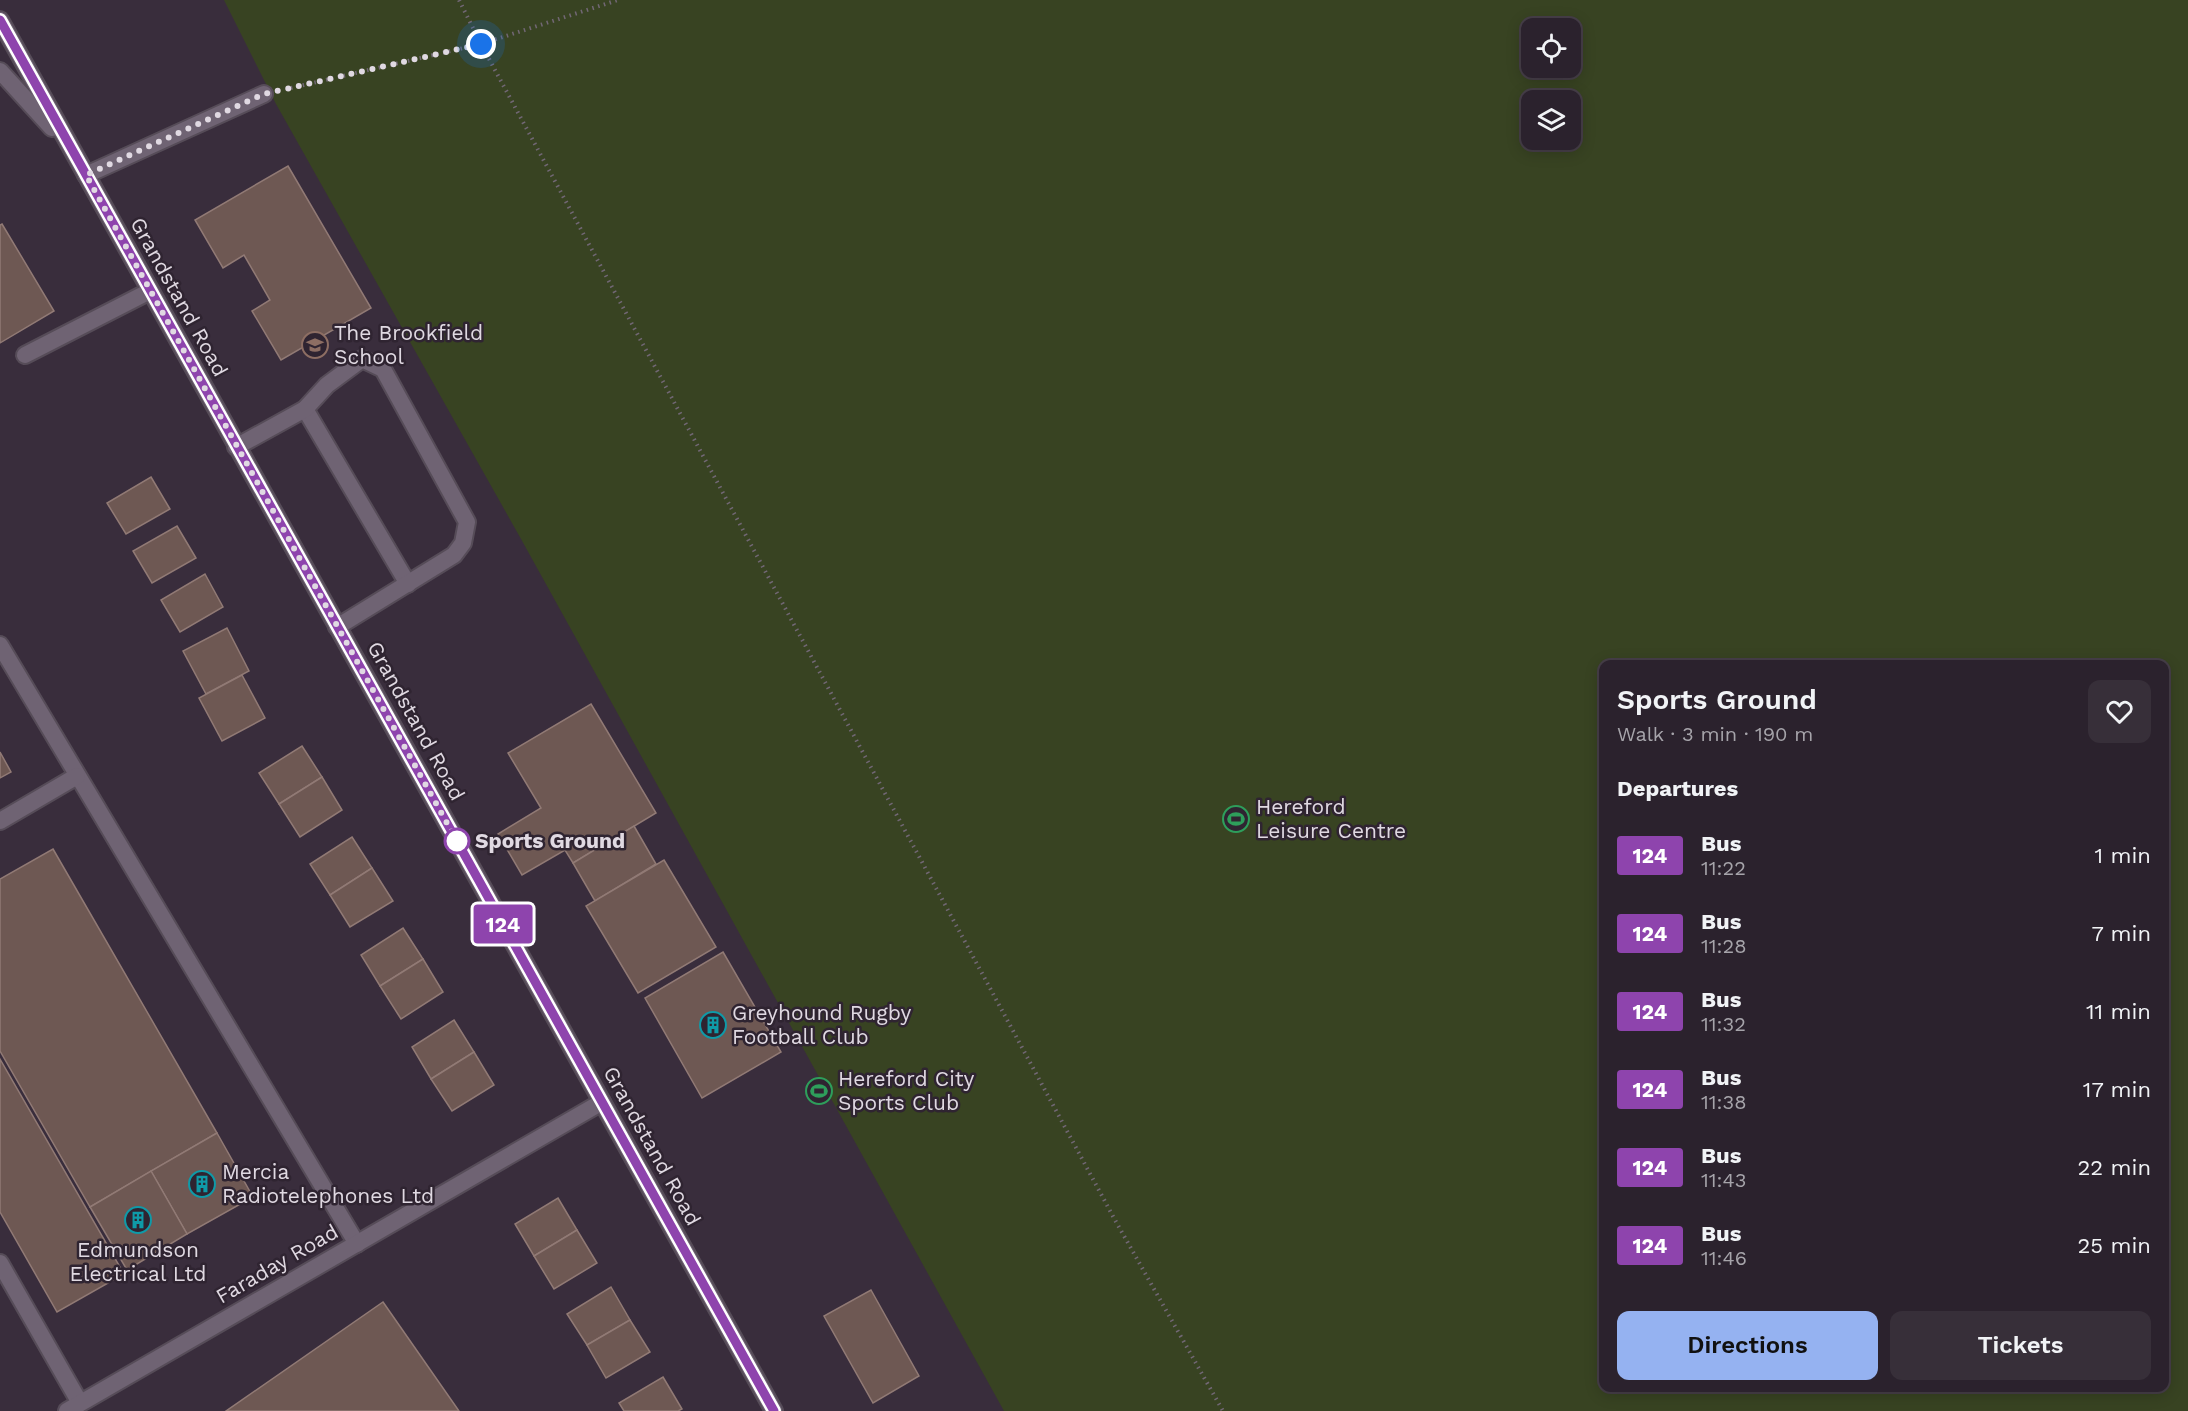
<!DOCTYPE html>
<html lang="en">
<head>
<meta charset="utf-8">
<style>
	body { margin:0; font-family:"Work Sans",sans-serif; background:#372f39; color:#f1f3f6; height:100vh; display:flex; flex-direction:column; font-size:22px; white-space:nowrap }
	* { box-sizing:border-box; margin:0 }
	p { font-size:20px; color:#a6a4aa }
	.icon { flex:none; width:33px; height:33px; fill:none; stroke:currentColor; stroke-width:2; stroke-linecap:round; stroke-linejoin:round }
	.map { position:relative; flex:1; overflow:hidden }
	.drawer { position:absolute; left:1599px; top:660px; width:570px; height:732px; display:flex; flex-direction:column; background:#2b222d; border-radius:12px; box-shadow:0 3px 15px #0003,0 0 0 2px #473f49 }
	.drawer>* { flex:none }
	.badge { padding:0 12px; border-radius:4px; font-size:21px; line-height:39px }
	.fabs { position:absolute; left:1521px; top:18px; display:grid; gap:12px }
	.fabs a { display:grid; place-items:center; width:60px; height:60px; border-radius:12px; background:#2b222d; box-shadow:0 3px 15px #0003,0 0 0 2px #473f49; font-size:30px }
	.you { position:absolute; width:30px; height:30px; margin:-15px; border:4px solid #fff; border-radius:50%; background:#1a73e8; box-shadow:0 0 0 9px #1a73e833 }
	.map>.badge { position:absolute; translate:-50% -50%; box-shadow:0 0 0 3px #fff }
	h2 { padding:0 18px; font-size:22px; line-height:54px }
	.round { display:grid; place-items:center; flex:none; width:63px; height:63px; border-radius:12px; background:#372f39 }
	.headline { display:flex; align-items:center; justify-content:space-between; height:102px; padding:0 18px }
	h1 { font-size:28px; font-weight:600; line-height:45px }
	.primary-button { display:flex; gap:12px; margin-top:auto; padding:12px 18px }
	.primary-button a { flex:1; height:69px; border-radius:12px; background:#95b2f1; color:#111; font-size:24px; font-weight:600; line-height:69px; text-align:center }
	.primary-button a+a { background:#372f39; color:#f1f3f6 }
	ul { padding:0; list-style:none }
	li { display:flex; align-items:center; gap:18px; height:78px; padding:0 18px }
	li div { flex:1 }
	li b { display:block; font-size:22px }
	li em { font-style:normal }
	li .badge { min-width:66px; font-weight:700; text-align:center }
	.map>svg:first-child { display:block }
</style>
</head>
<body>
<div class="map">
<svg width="2188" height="1411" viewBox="0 0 2188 1411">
	<rect width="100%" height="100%" fill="#392d3c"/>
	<path fill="#384322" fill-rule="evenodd" d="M224,0H2188V1411H1004L521,539L276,104ZM1532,28H1570V68H1532ZM1532,100H1570V140H1532ZM1604,664H2164V1388H1604Z"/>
	<g fill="#6e5853" stroke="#917a75" stroke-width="1.5">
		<path d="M288,166L371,308L281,360L252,311L270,300L244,255L223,268L195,220Z"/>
		<path d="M2,224L54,311L0,343V225Z"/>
		<path d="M151,477L170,509L126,534L107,503Z"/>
		<path d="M177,526L196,558L152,583L133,551Z"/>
		<path d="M205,574L223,607L180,632L161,600Z"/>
		<path d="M227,628L249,671L206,694L183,651Z"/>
		<path d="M242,675L265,718L222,741L199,698Z"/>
		<path d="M591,704L656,813L573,863L565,850L522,875L498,834L541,808L508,753Z"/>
		<path d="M302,746L322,777L279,804L259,773Z"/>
		<path d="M0,752L11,772L0,778Z"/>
		<path d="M322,777L342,810L300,837L279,804Z"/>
		<path d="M634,826L656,864L595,901L573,863Z"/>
		<path d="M352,837L372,868L330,895L310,864Z"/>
		<path d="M53,849L217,1133L90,1207L0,1051V879Z"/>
		<path d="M664,860L716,947L638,993L586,906Z"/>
		<path d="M372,868L393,901L350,927L330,895Z"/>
		<path d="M403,928L423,959L380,986L361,955Z"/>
		<path d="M723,952L781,1052L702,1098L645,998Z"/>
		<path d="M423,959L443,992L401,1019L380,986Z"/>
		<path d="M454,1020L474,1052L431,1079L412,1047Z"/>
		<path d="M474,1052L494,1085L452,1111L431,1079Z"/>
		<path d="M0,1059L124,1274L57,1312L0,1212Z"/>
		<path d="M217,1133L253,1197L187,1234L151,1171Z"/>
		<path d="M151,1171L187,1234L127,1270L90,1207Z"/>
		<path d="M558,1198L577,1230L534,1256L515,1224Z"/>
		<path d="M577,1230L597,1263L554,1289L534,1256Z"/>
		<path d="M611,1287L630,1320L587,1345L567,1314Z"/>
		<path d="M871,1290L919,1376L873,1403L824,1316Z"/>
		<path d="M383,1302L459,1411H226Z"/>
		<path d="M630,1320L650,1352L606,1378L587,1345Z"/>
		<path d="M663,1377L682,1409L678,1411H624L619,1403Z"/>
	</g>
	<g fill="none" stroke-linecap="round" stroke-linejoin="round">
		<defs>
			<g id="service">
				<path d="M86,175L264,94"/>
				<path d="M25,355L150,291"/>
				<path d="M305,409L408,584"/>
				<path d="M236,447L305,409L327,385L362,359L383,369L467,522L463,543L454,555L337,627"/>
				<path d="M0,645L357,1244"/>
				<path d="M0,821L77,776"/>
				<path d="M0,1263L80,1403"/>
			</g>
			<path id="minor" d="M67,1411L602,1102"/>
			<g id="tertiary">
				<path d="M0,20L774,1411"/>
				<path d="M0,71L52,128"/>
			</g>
		</defs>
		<use href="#service" stroke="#564c58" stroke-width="20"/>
		<use href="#minor" stroke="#564c58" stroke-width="20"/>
		<use href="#tertiary" stroke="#564c58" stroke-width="20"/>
		<g stroke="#716774" stroke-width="4" stroke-dasharray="1.5 4.5" stroke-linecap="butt">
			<path d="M459,0L481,44L1115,1220L1223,1411"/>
			<path d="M291,88L481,44L618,0"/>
		</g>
		<use href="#service" stroke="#6f6373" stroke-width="16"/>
		<use href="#minor" stroke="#6f6373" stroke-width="16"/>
		<use href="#tertiary" stroke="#6f6373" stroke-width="16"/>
	</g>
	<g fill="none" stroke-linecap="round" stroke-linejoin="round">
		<defs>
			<path id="line" d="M0,20L774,1411"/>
		</defs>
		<use href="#line" stroke="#fff" stroke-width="14"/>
		<use href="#line" stroke="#8e44ad" stroke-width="9"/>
		<path stroke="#e0d9e2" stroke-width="6" stroke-dasharray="0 10.8" d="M457,841L86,175L264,94L481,44"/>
	</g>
	<defs>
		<symbol id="school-ring" viewBox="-11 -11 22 22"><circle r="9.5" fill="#2f2431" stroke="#8d6e63" stroke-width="1.5"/><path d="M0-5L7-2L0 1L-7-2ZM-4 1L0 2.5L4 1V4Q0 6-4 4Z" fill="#8d6e63"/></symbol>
		<symbol id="stadium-ring" viewBox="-11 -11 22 22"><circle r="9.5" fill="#2f2431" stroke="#2e9e5b" stroke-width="1.5"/><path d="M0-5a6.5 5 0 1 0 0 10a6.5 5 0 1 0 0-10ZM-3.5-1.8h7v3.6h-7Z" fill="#2e9e5b"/></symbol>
		<symbol id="building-ring" viewBox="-11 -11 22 22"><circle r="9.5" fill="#2f2431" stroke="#0f9aa8" stroke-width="1.5"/><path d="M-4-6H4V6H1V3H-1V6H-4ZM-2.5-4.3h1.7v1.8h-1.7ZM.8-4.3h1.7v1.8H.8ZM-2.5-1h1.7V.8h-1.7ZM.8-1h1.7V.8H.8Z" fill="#0f9aa8"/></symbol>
	</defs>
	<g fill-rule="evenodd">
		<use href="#school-ring" x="300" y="330" width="30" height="30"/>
		<use href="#stadium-ring" x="1221" y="804" width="30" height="30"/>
		<use href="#building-ring" x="698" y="1010" width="30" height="30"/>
		<use href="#stadium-ring" x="804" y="1076" width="30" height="30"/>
		<use href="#building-ring" x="187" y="1169" width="30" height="30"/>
		<use href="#building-ring" x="123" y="1205" width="30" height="30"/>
	</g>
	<circle fill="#fff" stroke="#8e44ad" stroke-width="3" cx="457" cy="841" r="12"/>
	<g text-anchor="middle" stroke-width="5" stroke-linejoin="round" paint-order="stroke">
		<g font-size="21" fill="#e0d9e2" stroke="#2f2431">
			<text transform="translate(179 297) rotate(61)" y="7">Grandstand Road</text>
			<text transform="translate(416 721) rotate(61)" y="7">Grandstand Road</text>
			<text transform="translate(652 1146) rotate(61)" y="7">Grandstand Road</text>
			<text transform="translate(277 1264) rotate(-30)" y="7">Faraday Road</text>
		</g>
		<g font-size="21" fill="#e0d9e2" stroke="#2f2431" text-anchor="start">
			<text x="334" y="340">The Brookfield<tspan x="334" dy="24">School</tspan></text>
			<text x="1256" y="814">Hereford<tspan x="1256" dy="24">Leisure Centre</tspan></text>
			<text x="732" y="1020">Greyhound Rugby<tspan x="732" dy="24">Football Club</tspan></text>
			<text x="838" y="1086">Hereford City<tspan x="838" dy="24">Sports Club</tspan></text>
			<text x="222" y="1179">Mercia<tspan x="222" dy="24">Radiotelephones Ltd</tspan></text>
			<text x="138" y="1257" text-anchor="middle">Edmundson<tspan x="138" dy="24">Electrical Ltd</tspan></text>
		</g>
		<g font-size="21" font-weight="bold" fill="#e0d9e2" stroke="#2f2431" text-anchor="start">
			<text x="475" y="848">Sports Ground</text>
		</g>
	</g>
</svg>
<div class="fabs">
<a><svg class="icon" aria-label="locate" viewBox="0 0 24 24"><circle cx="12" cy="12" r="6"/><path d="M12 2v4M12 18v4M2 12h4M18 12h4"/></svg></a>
<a><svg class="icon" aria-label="layers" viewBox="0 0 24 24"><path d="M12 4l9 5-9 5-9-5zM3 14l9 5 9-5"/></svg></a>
</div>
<div class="you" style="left:481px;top:44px"></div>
<b class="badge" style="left:503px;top:924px;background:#8e44ad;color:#fff">124</b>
<section class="drawer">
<div class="headline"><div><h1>Sports Ground</h1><p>Walk · 3 min · 190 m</p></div><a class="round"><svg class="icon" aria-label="heart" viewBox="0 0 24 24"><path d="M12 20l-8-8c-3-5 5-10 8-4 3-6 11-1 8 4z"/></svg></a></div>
<h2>Departures</h2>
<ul>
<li><span class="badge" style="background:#8e44ad;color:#fff">124</span><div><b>Bus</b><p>11:22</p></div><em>1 min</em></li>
<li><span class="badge" style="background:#8e44ad;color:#fff">124</span><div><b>Bus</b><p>11:28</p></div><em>7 min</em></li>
<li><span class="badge" style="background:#8e44ad;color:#fff">124</span><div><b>Bus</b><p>11:32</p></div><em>11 min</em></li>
<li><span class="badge" style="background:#8e44ad;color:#fff">124</span><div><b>Bus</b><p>11:38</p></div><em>17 min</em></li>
<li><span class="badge" style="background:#8e44ad;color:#fff">124</span><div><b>Bus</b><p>11:43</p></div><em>22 min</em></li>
<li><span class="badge" style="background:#8e44ad;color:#fff">124</span><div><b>Bus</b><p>11:46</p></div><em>25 min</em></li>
</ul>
<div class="primary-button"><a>Directions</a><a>Tickets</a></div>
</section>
</div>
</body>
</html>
